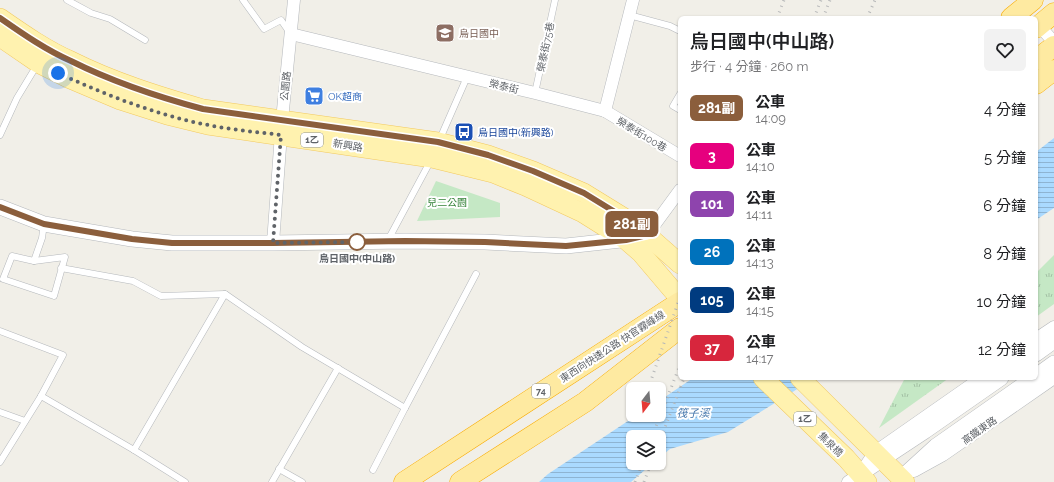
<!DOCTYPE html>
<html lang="zh-TW">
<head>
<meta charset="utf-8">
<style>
	body { margin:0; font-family:Raleway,"Noto Sans TC",sans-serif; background:#f2f2f2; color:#202124; height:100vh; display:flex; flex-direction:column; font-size:15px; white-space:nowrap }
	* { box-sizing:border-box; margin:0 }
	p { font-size:13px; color:#757577 }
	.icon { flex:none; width:22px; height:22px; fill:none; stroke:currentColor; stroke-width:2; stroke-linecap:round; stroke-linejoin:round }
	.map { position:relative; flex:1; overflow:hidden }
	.panel { position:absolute; left:678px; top:16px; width:360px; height:364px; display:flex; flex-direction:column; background:#fff; border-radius:6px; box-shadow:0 1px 3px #0004 }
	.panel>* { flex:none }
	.badge { padding:0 8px; border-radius:6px; font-size:14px; line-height:26px }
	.needle { width:26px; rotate:196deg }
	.controls { position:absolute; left:626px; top:382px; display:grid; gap:8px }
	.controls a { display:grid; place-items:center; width:40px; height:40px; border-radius:6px; background:#fff; box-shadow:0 1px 3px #0004; font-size:20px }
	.you { position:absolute; width:20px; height:20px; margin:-10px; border:3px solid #fff; border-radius:50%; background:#1a73e8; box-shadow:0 0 0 6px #1a73e833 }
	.map>.badge { position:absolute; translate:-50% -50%; box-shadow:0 0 0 2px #fff }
	.round { display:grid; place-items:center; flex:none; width:42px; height:42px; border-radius:6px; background:#f2f2f2 }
	.summary { display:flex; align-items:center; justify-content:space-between; height:68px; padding:0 12px }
	h1 { font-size:19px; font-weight:600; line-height:30px }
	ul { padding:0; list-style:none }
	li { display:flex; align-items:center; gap:12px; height:48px; padding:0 12px }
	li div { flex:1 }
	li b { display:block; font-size:15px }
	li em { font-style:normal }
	li .badge { min-width:44px; font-weight:700; text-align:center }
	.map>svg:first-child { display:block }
</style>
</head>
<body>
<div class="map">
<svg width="1054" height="482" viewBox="0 0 1054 482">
	<defs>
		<pattern id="grass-tufts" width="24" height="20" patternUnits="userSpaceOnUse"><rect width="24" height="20" fill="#c5e8c5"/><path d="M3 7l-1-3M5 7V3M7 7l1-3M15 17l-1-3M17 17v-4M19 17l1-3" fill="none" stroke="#a3c0a4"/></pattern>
		<pattern id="water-rules" width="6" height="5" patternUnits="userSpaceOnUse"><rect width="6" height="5" fill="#aadaff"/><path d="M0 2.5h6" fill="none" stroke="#8eb4d2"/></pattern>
	</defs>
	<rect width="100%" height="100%" fill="#f1efe8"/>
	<g fill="url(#grass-tufts)">
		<path d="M1054,255V304L1036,317V273Z"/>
		<path d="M905,378H949L879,428Z"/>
	</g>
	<path fill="#c5e8c5" d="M436,181L500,203V217L417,221Z"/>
	<g fill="url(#water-rules)">
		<path d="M1054,138V208L1036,220V152Z"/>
		<path d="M693,378H815L728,432L670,449L659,458V437H633V463H653L631,482H539L548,474L637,415H659V401Z"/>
	</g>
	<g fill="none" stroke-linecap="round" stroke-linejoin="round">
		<defs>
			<g id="service">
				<path d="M67,0L91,13L110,19L145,40"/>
				<path d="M243,0L264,29L281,20L290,33"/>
				<path d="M629,15L670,26L680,31"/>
				<path d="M535,93L555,0"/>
				<path d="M680,94L673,106L680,110"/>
				<path d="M0,135L17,98L37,65"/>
				<path d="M439,141L467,77"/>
				<path d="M388,240L431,160"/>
				<path d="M12,256L34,261L65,257L54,296L3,279Z"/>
				<path d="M34,261L42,238L44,224"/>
				<path d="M61,268L133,281L161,296L225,294L302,347L405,408L476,274"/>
				<path d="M0,331L63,355L41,396"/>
				<path d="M0,412L25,421"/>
				<path d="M0,462L41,396L134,450"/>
				<path d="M279,469L302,482"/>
				<path d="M373,470L405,408"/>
				<path d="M185,482L134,450L225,294"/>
				<path d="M272,482L338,368"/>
			</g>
			<g id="minor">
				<path d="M1044,31L1052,40"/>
				<path d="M291,34L535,93L605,111L633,0"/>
				<path d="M605,111L680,156"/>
				<path d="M647,235L680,190"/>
				<path d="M273,243L282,120L294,0"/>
				<path d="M1036,339L1054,327"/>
				<path d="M914,471L943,455L1054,378"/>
				<path d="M848,482L860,474L875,452L981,378"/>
			</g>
			<g id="tertiary">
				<path d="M0,207L44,224L132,239L172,243H273L405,241L485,242L566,246L630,239"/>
				<path d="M1036,354L1054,341"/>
				<path d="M1036,376L1054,363"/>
				<path d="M860,474L925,431L1001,378"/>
				<path d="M901,478L936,446L1033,378"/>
			</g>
			<g id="primary">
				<path d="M0,18C23,34 46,50 71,61C113,82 158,96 203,109L438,142L488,155L533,171L584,193L623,217L647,235L680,264"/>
				<path d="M0,37L38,63L68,78L120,100L167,115L208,125L432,158L493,173L525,186L583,213L626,240L641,253L680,299"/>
				<path d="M763,378L846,458L867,482"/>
				<path d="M800,378L905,482"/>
			</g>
			<g id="trunk">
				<path d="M1011,18L1033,0"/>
				<path d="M1036,28L1054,13"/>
				<path d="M1036,60L1054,46"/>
				<path d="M1036,84L1054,70"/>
				<path d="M404,482L680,302"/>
				<path d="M460,482L585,402L680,328"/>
			</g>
		</defs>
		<use href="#service" stroke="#b5b8bc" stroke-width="7"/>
		<use href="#minor" stroke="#b5b8bc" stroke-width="13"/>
		<use href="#tertiary" stroke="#b5b8bc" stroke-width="16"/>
		<use href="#primary" stroke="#f2c960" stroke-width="20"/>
		<use href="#trunk" stroke="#f9ab00" stroke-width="21"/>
		<use href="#service" stroke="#fff" stroke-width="6"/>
		<use href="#minor" stroke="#fff" stroke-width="12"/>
		<use href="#tertiary" stroke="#fff" stroke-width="15"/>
		<use href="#primary" stroke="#fff2af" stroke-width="19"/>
		<use href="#trunk" stroke="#feeaa1" stroke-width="20"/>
		<g stroke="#b6b7b8" stroke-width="3" stroke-dasharray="1 5" stroke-linecap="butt">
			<path d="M777,18L784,0"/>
			<path d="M814,18L821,0"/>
			<path d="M823,18L830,0"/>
			<path d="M867,18L875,0"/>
			<path d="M648,389L680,297"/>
			<path d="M652,437L680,365"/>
			<path d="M659,443L684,378"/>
			<path d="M635,482L642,463"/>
			<path d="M644,482L651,463"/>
		</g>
	</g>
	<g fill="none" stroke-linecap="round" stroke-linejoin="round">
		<defs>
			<path id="line" d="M0,18C23,34 46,50 71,61C113,82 158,97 203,109L438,142L488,155L533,171L584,193L623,217L647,235L626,240L566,246L485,242L405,241L273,243H172L132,239L44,224L0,207"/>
		</defs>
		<use href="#line" stroke="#fff" stroke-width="9"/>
		<use href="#line" stroke="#8b5e3c" stroke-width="6"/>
		<path stroke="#5f6368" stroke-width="4" stroke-dasharray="0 7.2" d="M58,73C106,95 156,115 208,125C232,130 257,132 281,135L273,243L357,242"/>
	</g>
	<defs>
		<symbol id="school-square" viewBox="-11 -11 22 22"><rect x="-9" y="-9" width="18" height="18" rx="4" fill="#8d6e63" stroke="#fff"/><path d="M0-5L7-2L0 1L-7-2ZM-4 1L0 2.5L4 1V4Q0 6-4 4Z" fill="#fff"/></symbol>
		<symbol id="supermarket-square" viewBox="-11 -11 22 22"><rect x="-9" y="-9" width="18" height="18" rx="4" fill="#3f7fe0" stroke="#fff"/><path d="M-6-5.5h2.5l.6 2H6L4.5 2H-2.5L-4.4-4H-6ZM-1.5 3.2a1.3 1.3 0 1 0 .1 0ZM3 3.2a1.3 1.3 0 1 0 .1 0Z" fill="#fff"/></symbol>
		<symbol id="bus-square" viewBox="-11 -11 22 22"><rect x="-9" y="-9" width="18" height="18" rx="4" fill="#1a4fb4" stroke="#fff"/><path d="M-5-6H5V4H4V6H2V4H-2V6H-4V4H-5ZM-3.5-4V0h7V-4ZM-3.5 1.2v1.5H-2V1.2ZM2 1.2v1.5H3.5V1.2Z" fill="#fff"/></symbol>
	</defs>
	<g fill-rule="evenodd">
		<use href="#school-square" x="434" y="22" width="22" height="22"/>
		<use href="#supermarket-square" x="303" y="85" width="22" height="22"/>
		<use href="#bus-square" x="453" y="121" width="22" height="22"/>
	</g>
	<circle fill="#fff" stroke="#8b5e3c" stroke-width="2" cx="357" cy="242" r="8"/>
	<g text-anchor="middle" stroke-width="4" stroke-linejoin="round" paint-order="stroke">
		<g fill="#fff" stroke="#8f9295" stroke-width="1">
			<rect x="301" y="133" width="22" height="14" rx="3"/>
			<rect x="532" y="384" width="18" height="14" rx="3"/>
			<rect x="794" y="412" width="22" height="14" rx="3"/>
		</g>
		<g font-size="9" font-weight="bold" fill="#5f6368">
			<text x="312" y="143">1乙</text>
			<text x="541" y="394">74</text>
			<text x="805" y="422">1乙</text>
		</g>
		<g font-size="10" fill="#785e54" stroke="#fff" text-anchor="start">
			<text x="459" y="37">烏日國中</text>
		</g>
		<g font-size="10" fill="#5f6368" stroke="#fff">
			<text transform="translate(545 47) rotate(-78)" y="4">榮泰街75巷</text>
			<text transform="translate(285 86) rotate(-84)" y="4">公園路</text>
			<text transform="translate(504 86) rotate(14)" y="4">榮泰街</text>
			<text transform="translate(642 134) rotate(31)" y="4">榮泰街100巷</text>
			<text transform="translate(348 145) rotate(9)" y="4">新興路</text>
			<text transform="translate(612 346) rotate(-33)" y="4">東西向快速公路 快官霧峰線</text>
			<text transform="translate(979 430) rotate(-35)" y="4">高鐵東路</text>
			<text transform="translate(831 444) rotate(44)" y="4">集泉橋</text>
		</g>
		<g font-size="10" fill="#366cbe" stroke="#fff" text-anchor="start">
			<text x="328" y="100">OK超商</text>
		</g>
		<g font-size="10" fill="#164399" stroke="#fff" text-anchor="start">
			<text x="478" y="136">烏日國中(新興路)</text>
		</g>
		<g font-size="10" fill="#348238" stroke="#fff">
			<text x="447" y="206">兒二公園</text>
		</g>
		<g font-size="10" font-weight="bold" fill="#5f6368" stroke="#fff">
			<text x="357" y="262">烏日國中(中山路)</text>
		</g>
		<g font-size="11" font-style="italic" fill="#4174aa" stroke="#fff">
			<text x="693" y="417">筏子溪</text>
		</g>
	</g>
</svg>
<div class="controls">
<a><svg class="needle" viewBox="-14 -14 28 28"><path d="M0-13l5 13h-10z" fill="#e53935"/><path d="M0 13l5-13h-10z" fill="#757577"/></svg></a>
<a><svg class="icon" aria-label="layers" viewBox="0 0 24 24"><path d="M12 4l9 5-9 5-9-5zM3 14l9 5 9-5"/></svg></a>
</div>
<div class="you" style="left:58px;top:73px"></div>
<b class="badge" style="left:632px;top:224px;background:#8b5e3c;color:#fff">281副</b>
<section class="panel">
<div class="summary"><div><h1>烏日國中(中山路)</h1><p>步行 · 4 分鐘 · 260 m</p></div><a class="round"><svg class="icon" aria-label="heart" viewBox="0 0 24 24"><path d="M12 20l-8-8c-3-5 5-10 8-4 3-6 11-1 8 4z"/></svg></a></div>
<ul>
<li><span class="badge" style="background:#8b5e3c;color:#fff">281副</span><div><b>公車</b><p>14:09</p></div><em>4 分鐘</em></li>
<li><span class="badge" style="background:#e6007e;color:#fff">3</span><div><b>公車</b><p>14:10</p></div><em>5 分鐘</em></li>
<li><span class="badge" style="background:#8e44ad;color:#fff">101</span><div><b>公車</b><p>14:11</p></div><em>6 分鐘</em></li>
<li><span class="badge" style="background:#0072bc;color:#fff">26</span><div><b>公車</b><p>14:13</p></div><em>8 分鐘</em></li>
<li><span class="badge" style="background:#003b80;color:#fff">105</span><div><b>公車</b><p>14:15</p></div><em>10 分鐘</em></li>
<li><span class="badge" style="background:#d7263d;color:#fff">37</span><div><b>公車</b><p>14:17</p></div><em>12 分鐘</em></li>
</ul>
</section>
</div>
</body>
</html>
